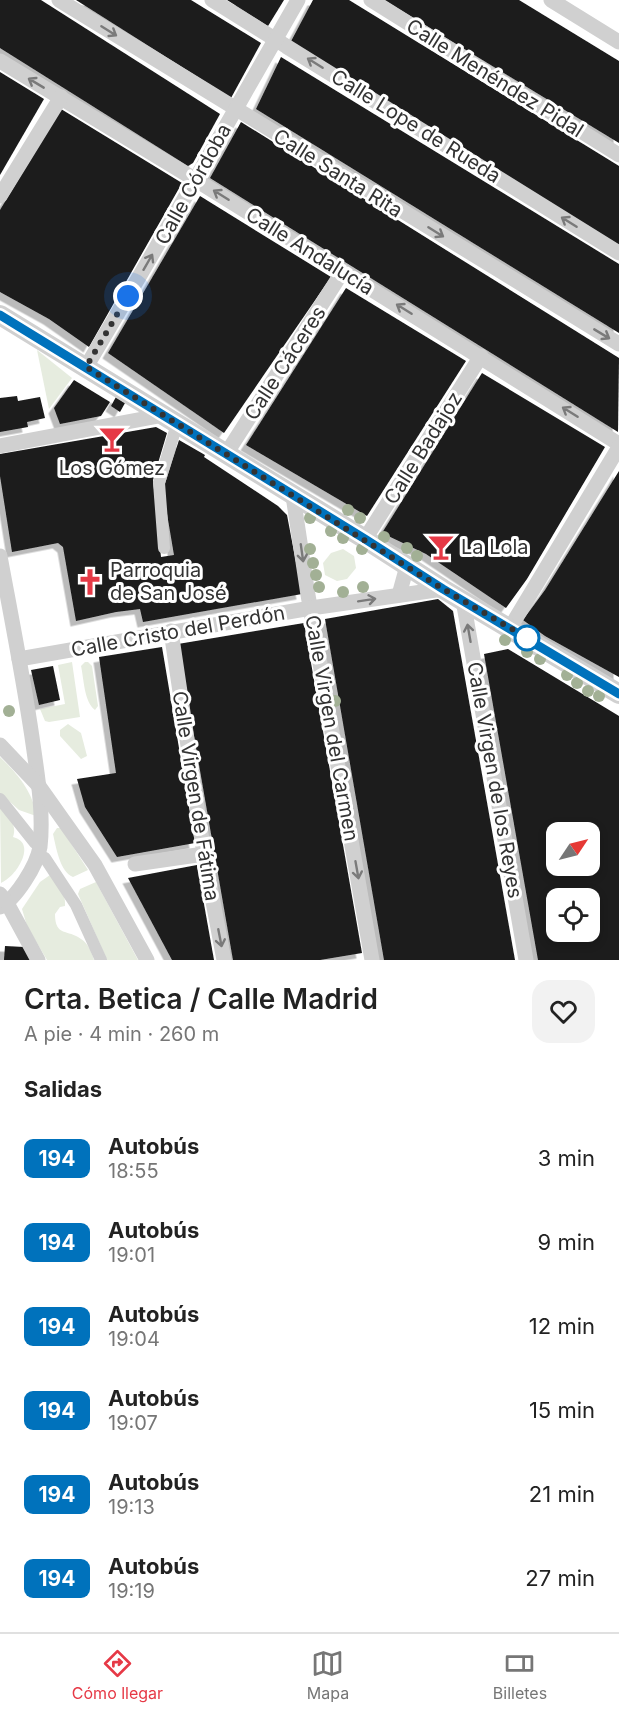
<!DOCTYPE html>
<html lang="es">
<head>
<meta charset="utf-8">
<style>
	body { margin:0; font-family:Inter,sans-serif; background:#f2f2f2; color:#222; height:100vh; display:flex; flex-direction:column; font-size:22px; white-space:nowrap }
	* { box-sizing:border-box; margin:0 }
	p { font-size:20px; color:#767676 }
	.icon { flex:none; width:33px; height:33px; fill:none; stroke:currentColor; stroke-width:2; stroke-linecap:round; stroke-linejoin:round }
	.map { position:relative; height:960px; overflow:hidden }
	.drawer { display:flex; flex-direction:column; background:#fff; flex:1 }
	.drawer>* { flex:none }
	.badge { padding:0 12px; border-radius:9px; font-size:21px; line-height:39px }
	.needle { width:39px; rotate:55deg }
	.buttons { position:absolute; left:546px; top:822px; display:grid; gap:12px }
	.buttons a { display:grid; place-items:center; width:54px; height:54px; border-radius:12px; background:#fff; box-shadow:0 3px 9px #0003; font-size:30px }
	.you { position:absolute; width:30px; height:30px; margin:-15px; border:4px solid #fff; border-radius:50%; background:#1a73e8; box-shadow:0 0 0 9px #1a73e833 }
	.map>.badge { position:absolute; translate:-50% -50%; box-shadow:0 0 0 3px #fff }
	h2 { padding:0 24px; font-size:22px; line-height:54px }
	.round { display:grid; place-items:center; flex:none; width:63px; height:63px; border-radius:18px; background:#f2f2f2 }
	.headline { display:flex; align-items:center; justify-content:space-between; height:102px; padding:0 24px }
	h1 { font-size:28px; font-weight:600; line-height:45px }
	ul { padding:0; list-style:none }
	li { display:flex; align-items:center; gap:18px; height:84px; padding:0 24px }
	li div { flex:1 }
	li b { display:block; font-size:22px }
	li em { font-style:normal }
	li .badge { min-width:66px; font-weight:700; text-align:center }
	.tabs { display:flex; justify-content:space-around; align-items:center; height:84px; border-top:2px solid #e0e0e0; background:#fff; font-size:16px; color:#767676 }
	.tabs a { display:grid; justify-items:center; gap:3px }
	.tabs .active { color:#e63946 }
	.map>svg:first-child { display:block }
</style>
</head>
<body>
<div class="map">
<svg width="619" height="960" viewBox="0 0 619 960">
	<defs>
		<filter id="shadow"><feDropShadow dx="-5.5" dy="5.5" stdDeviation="0" flood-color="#0004"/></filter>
	</defs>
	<rect width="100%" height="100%" fill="#fff"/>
	<g fill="#e6ecdf">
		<path d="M37,350L72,378L49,409Z"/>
		<path d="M343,549L354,556L356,568L347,579L337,581L325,575L323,563L331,553Z"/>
		<path d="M72,662L80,717L49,722L45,721L40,709L65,704L58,665Z"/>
		<path d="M85,662H88L92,666L98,706L95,710C84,702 84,679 81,666Z"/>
		<path d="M68,724L81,733L87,756L81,759L60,736V730Z"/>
		<path d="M0,757C16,772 34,793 36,816L19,810L0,793Z"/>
		<path d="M0,805C7,815 18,825 13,837C38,843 16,877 1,883Z"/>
		<path d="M57,828H61L88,870L73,877C60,872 56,847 53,834Z"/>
		<path d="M50,875C59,885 66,893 65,906L60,907L55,914C55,937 68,929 81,939C88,943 92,953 94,960H47L27,926L22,909L40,882Z"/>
		<path d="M96,882L138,960H107L78,894L80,889Z"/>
	</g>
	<g fill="#1a1a1a" fill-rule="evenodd" filter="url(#shadow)">
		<path d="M0,0H41L220,114L193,163L188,166L0,48Z"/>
		<path d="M76,0H191L261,43L231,98Z"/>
		<path d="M227,0H284L268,26Z"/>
		<path d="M313,0H349L619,166V245L288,47Z"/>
		<path d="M384,0H519L619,61V143Z"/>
		<path d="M281,57L619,264V333L256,109Z"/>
		<path d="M0,72L44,99L0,175Z"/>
		<path d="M61,109L182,183L89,347L49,319L0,292V210Z"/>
		<path d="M241,122L619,358L618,432L210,178Z"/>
		<path d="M200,196L331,277L224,433L108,353Z"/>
		<path d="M346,288L466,361L367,516L246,445Z"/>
		<path d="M482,373L605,447L527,579L506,608L426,554L382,533Z"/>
		<path d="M74,380L110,402L101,416L60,424L54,408Z"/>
		<path d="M17,396L18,401L40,397L45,418L27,422L28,427L0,432V398Z"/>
		<path d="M116,397L125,403L120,412L111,406Z"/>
		<path d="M156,427L167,433L153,480L161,557L174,555L163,490L179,440L205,455L204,457L278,506L287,515L302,594L143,622L140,609L116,612L76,621L63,547L58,543L12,552L0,476V454Z"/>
		<path d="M619,471V677L545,636L523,620L545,590Z"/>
		<path d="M438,599L453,611L515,960H384L325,619Z"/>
		<path d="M304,623L362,953L320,960H233L178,644Z"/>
		<path d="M162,647L195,843L117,857L85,807L77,779L116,773L99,657Z"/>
		<path d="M508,649L619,716V960H538L484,654ZM556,832H590V866H556ZM556,898H590V932H556Z"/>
		<path d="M53,666L60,700L39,705L31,670Z"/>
		<path d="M197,865L214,960H172L128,878Z"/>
		<path d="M5,946L24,947L31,960H4Z"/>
	</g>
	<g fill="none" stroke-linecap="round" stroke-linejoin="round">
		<g stroke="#d0d0d0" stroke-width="12">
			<path d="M164,548L159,483L177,424"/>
			<path d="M0,799L35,843"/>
			<path d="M45,858L76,905L101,960"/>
		</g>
		<g stroke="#d0d0d0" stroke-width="15">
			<path d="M59,0L619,344"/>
			<path d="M212,0L619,253"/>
			<path d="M371,0L619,155"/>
			<path d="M551,0L619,42"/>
			<path d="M0,61L196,180L619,444"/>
			<path d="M0,196L61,97"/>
			<path d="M86,367C159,245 228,122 298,0"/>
			<path d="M0,446L164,415"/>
			<path d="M226,454L343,271"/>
			<path d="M293,496L308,595L372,960"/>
			<path d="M365,539L481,356"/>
			<path d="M0,556C11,616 23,676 32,737C37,773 44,811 40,847C37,865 16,899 0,907"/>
			<path d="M399,595L407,566"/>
			<path d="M463,600L526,960"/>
			<path d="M510,628L619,447"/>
			<path d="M171,631L204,854L224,960"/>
			<path d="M19,659L311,608L443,589"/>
			<path d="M0,745L39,786L95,865L147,960"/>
			<path d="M135,864L204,854"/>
			<path d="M0,894L7,903L38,960"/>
		</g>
		<path stroke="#d0d0d0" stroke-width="20" d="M0,315L365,539L443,589L619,694"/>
	</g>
	<g fill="#a2b095">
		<circle cx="348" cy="510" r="6"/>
		<circle cx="310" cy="518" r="6"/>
		<circle cx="360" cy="518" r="6"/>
		<circle cx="331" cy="531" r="6"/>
		<circle cx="384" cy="537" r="6"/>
		<circle cx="343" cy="538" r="6"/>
		<circle cx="407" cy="548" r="6"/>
		<circle cx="310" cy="549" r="6"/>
		<circle cx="362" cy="549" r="6"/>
		<circle cx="417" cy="556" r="6"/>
		<circle cx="313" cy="563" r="6"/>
		<circle cx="316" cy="575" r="6"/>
		<circle cx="319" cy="587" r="6"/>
		<circle cx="363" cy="587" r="6"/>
		<circle cx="343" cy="592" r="6"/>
		<circle cx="505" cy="640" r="6"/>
		<circle cx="527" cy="652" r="6"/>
		<circle cx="540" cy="659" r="6"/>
		<circle cx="567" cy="675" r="6"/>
		<circle cx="577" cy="683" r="6"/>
		<circle cx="588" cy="691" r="6"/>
		<circle cx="599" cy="696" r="6"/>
		<circle cx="335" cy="701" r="6"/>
		<circle cx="9" cy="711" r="6"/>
	</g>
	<defs><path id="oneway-shaft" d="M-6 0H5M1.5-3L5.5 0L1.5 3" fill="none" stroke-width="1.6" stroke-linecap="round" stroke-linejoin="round" transform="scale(1.5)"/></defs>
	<g stroke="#7a7a7a">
		<use href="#oneway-shaft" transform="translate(109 31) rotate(32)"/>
		<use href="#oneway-shaft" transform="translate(315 63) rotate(-148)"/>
		<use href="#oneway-shaft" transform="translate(36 83) rotate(-149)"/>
		<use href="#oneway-shaft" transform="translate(221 195) rotate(-148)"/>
		<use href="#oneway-shaft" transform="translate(569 222) rotate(-148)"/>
		<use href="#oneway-shaft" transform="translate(436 232) rotate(32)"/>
		<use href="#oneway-shaft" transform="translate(148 262) rotate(-60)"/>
		<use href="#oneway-shaft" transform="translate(404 309) rotate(-148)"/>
		<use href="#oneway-shaft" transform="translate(602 334) rotate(31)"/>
		<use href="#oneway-shaft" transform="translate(570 412) rotate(-148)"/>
		<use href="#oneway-shaft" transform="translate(302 553) rotate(82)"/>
		<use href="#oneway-shaft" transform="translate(367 600) rotate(-9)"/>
		<use href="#oneway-shaft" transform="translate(469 633) rotate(-100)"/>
		<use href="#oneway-shaft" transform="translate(357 870) rotate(80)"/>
		<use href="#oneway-shaft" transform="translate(220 938) rotate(79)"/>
	</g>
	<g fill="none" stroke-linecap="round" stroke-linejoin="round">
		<defs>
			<path id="line" d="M0,315L365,539L443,589L619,694"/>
		</defs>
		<use href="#line" stroke="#fff" stroke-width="14"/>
		<use href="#line" stroke="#0072bc" stroke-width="9"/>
		<path stroke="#333" stroke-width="6" stroke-dasharray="0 10.8" d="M128,296L86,367L443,589L529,639L527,638"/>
	</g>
	<defs>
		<symbol id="bar-bare" viewBox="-9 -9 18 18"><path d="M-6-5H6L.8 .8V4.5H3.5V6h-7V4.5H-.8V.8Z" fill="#e63946" stroke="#fff" stroke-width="2.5" paint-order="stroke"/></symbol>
		<symbol id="church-bare" viewBox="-9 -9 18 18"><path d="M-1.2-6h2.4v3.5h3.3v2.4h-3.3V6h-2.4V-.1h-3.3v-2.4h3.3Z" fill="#e63946" stroke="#fff" stroke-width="2.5" paint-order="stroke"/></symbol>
	</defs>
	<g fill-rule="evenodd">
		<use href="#bar-bare" x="93" y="420" width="38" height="38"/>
		<use href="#bar-bare" x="422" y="528" width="38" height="38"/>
		<use href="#church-bare" x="71" y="563" width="38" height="38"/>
	</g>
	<circle fill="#fff" stroke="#0072bc" stroke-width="3" cx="527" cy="638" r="12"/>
	<g text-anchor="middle" stroke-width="6" stroke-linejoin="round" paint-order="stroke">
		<g font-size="20" fill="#333" stroke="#fff">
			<text transform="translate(495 78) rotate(32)" y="7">Calle Menéndez Pidal</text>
			<text transform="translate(416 126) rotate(32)" y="7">Calle Lope de Rueda</text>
			<text transform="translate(338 173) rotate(32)" y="7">Calle Santa Rita</text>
			<text transform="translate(193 184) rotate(-61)" y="7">Calle Córdoba</text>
			<text transform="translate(310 251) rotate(32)" y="7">Calle Andalucía</text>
			<text transform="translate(285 363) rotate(-57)" y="7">Calle Cáceres</text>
			<text transform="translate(423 448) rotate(-58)" y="7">Calle Badajoz</text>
			<text transform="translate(178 631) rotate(-10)" y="7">Calle Cristo del Perdón</text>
			<text transform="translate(332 728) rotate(80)" y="7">Calle Virgen del Carmen</text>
			<text transform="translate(495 780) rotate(80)" y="7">Calle Virgen de los Reyes</text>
			<text transform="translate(196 796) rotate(81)" y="7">Calle Virgen de Fátima</text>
		</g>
		<g font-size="20" fill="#333" stroke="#fff" text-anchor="start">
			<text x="112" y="475" text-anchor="middle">Los Gómez</text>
			<text x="461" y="554">La Lola</text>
			<text x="110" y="577">Parroquia<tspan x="110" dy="23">de San José</tspan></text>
		</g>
	</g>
</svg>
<div class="buttons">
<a><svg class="needle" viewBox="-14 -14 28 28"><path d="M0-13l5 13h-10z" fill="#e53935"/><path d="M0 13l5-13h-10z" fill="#767676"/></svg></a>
<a><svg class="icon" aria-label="locate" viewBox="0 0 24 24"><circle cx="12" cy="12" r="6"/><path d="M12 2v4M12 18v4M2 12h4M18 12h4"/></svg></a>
</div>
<div class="you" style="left:128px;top:296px"></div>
</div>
<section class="drawer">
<div class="headline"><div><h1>Crta. Betica / Calle Madrid</h1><p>A pie · 4 min · 260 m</p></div><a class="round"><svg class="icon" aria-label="heart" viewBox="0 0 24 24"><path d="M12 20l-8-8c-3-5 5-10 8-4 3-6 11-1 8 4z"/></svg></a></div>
<h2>Salidas</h2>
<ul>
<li><span class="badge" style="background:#0072bc;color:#fff">194</span><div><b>Autobús</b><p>18:55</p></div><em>3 min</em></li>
<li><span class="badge" style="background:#0072bc;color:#fff">194</span><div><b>Autobús</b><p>19:01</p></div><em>9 min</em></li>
<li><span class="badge" style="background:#0072bc;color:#fff">194</span><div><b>Autobús</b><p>19:04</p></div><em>12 min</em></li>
<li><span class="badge" style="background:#0072bc;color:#fff">194</span><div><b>Autobús</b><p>19:07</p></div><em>15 min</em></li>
<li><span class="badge" style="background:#0072bc;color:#fff">194</span><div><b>Autobús</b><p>19:13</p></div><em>21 min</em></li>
<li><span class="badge" style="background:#0072bc;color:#fff">194</span><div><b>Autobús</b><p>19:19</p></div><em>27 min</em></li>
</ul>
</section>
<nav class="tabs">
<a class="active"><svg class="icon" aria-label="directions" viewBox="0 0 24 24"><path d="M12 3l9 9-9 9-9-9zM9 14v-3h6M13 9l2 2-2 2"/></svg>Cómo llegar</a>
<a><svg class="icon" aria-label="map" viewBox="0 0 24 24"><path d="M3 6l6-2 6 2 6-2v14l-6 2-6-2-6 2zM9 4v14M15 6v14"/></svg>Mapa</a>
<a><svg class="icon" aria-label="tickets" viewBox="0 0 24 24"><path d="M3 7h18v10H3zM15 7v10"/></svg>Billetes</a>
</nav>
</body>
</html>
